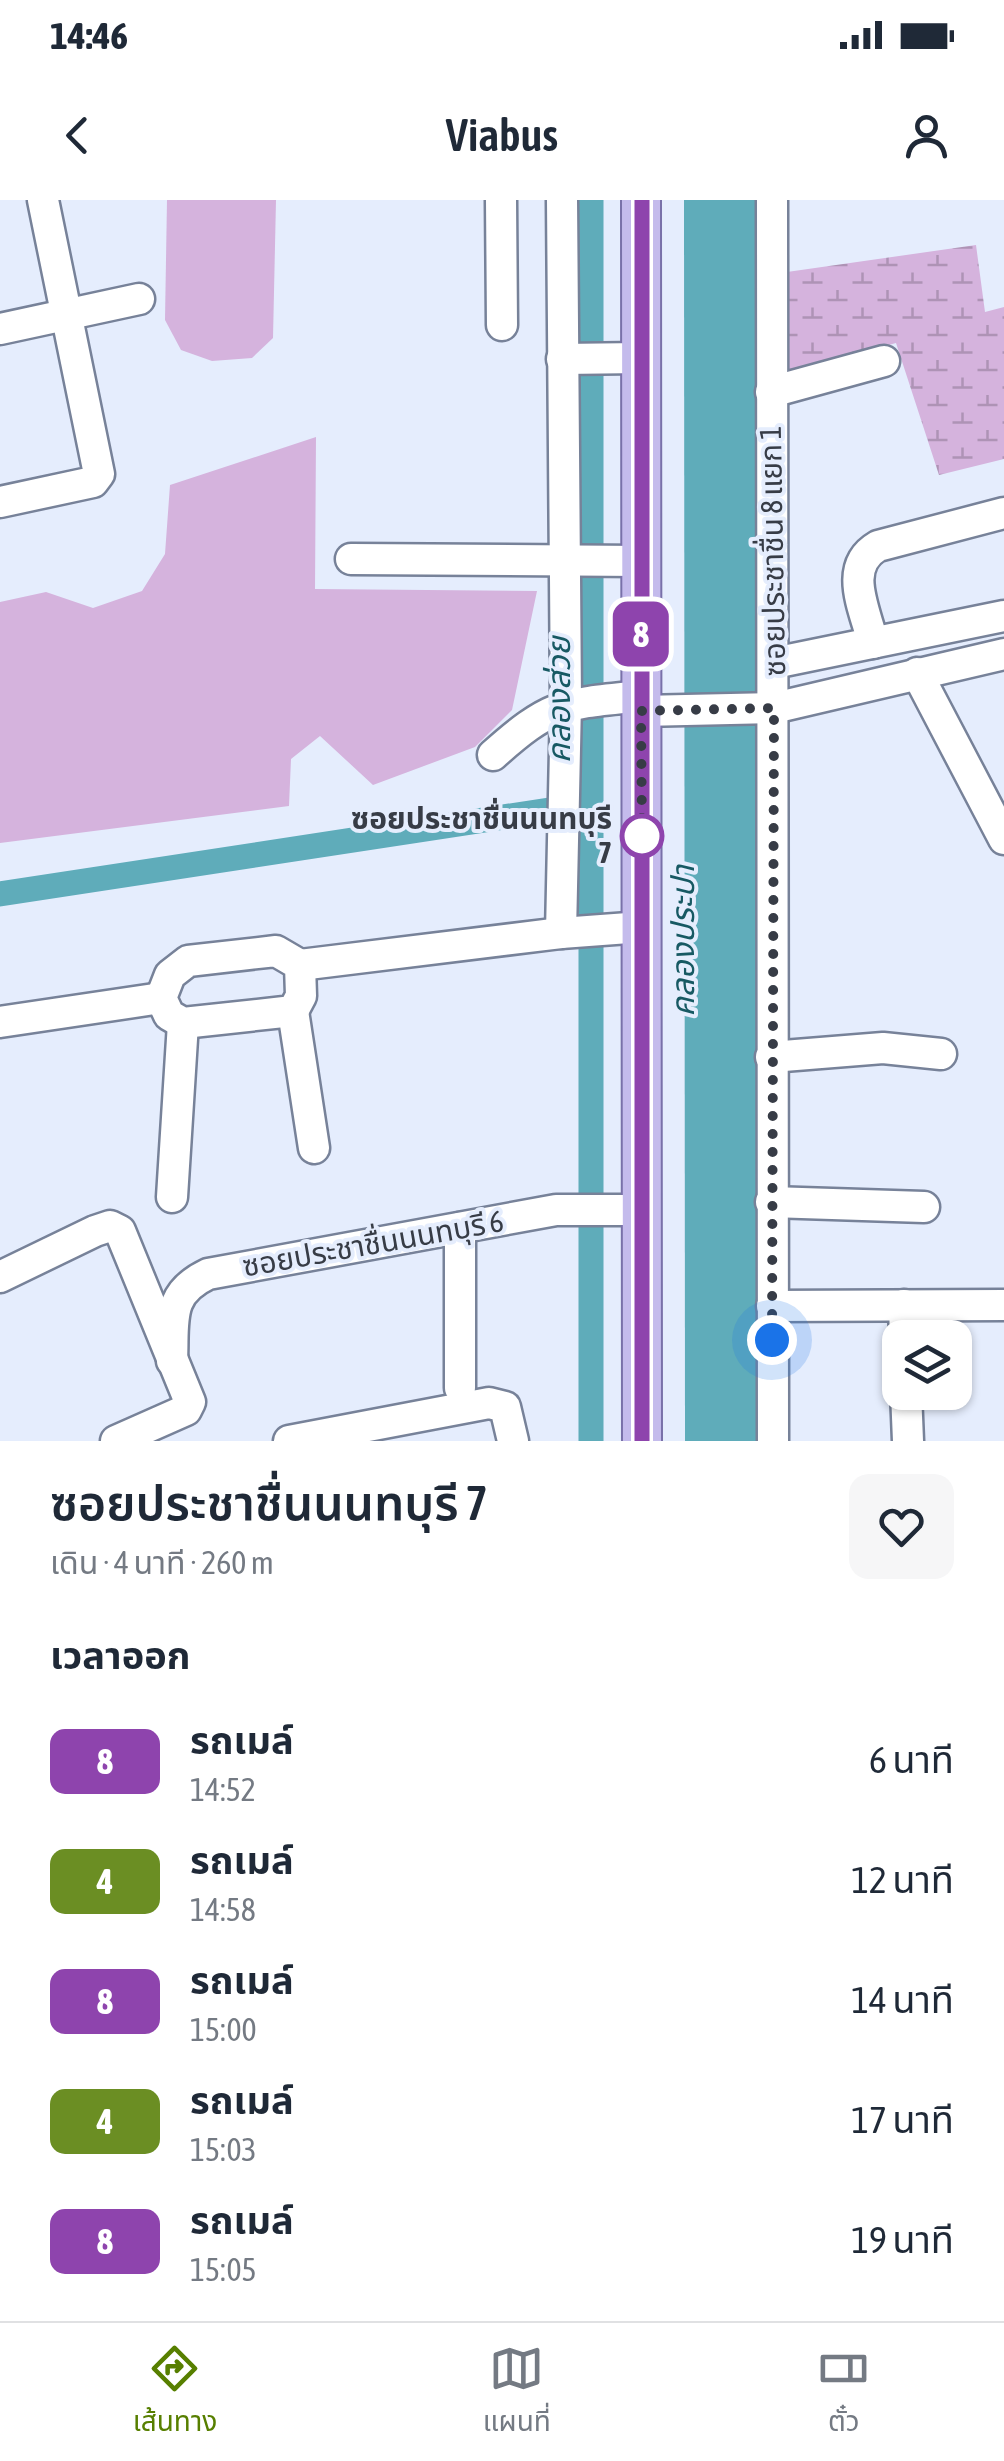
<!DOCTYPE html>
<html lang="th">
<head>
<meta charset="utf-8">
<style>
	body { margin:0; font-family:"Asap Condensed","Noto Sans Thai",sans-serif; background:#f6f6f7; color:#1f2937; height:100vh; display:flex; flex-direction:column; font-size:38px; white-space:nowrap }
	* { box-sizing:border-box; margin:0 }
	p { font-size:32px; color:#747a83 }
	.icon { flex:none; width:55px; height:55px; fill:none; stroke:currentColor; stroke-width:2; stroke-linecap:round; stroke-linejoin:round }
	.map { position:relative; height:1241px; overflow:hidden }
	.panel { display:flex; flex-direction:column; background:#fff; flex:1 }
	.panel>* { flex:none }
	.badge { padding:0 20px; border-radius:15px; font-size:35px; line-height:65px }
	.tools { position:absolute; left:882px; top:1120px; display:grid; gap:20px }
	.tools a { display:grid; place-items:center; width:90px; height:90px; border-radius:20px; background:#fff; box-shadow:0 2px 8px #0004; font-size:50px }
	.you { position:absolute; width:50px; height:50px; margin:-25px; border:8px solid #fff; border-radius:50%; background:#1a73e8; box-shadow:0 0 0 15px #1a73e833 }
	.map>.badge { position:absolute; translate:-50% -50%; box-shadow:0 0 0 5px #fff }
	h2 { padding:0 50px; font-size:38px; line-height:90px }
	.round { display:grid; place-items:center; flex:none; width:105px; height:105px; border-radius:20px; background:#f6f6f7 }
	.headline { display:flex; align-items:center; justify-content:space-between; height:170px; padding:0 50px }
	h1 { font-size:48px; font-weight:600; line-height:75px }
	ul { padding:0; list-style:none }
	li { display:flex; align-items:center; gap:30px; height:120px; padding:0 50px }
	li div { flex:1 }
	li b { display:block; font-size:38px }
	li em { font-style:normal }
	li .badge { min-width:110px; font-weight:700; text-align:center }
	.status { display:flex; justify-content:space-between; align-items:center; height:70px; padding:0 50px; background:#fff; direction:ltr }
	.status svg { height:28px; fill:currentColor }
	header { display:flex; justify-content:space-between; align-items:center; height:130px; padding:0 50px; background:#fff; font-size:45px; font-weight:600 }
	.tab-bar { display:flex; justify-content:space-around; align-items:center; height:140px; border-top:2px solid #e0e1e3; background:#fff; font-size:28px; color:#747a83 }
	.tab-bar a { display:grid; justify-items:center; gap:5px }
	.tab-bar .active { color:#577f00 }
	.map>svg:first-child { display:block }
</style>
</head>
<body>
<div class="status"><b>14:46</b><svg viewBox="0 0 49 12"><path d="M0 12V9h3v3zM5 12V6h3v6zM10 12V3h3v9zM15 12V0h3v12zM26 1h20v11H26zM47 4h2v5h-2z"/></svg></div>
<header><svg class="icon" aria-label="back" viewBox="0 0 24 24"><path d="M15 5l-7 7 7 7"/></svg>Viabus<svg class="icon" aria-label="person" viewBox="0 0 24 24"><circle cx="12" cy="8" r="4"/><path d="M4 21q1-7 8-7t8 7"/></svg></header>
<div class="map">
<svg width="1004" height="1241" viewBox="0 0 1004 1241">
	<defs>
		<pattern id="wetland-marsh" width="20" height="14" patternUnits="userSpaceOnUse" patternTransform="scale(2.5)"><rect width="20" height="14" fill="#d5b3dd"/><path d="M1 5h8M5 5V1M11 12h8M15 12V8" fill="none" stroke="#ae93b5"/></pattern>
	</defs>
	<rect width="100%" height="100%" fill="#e5edfd"/>
	<g fill="#d5b3dd">
		<path d="M167,0H276L273,138L252,158L212,161L181,150L165,120Z"/>
		<path d="M316,237L315,389L537,391L512,510L475,547L373,585L320,536L291,559L289,606L0,643V402L46,392L93,408L142,391L165,354L170,285Z"/>
	</g>
	<path fill="url(#wetland-marsh)" d="M976,45L985,112L1004,107V259L939,275L896,143L787,173V72Z"/>
	<path fill="#5facba" d="M684,0H766V1241H685Z"/>
	<g fill="none" stroke-linecap="round" stroke-linejoin="round">
		<g stroke="#5facba" stroke-width="25">
			<path d="M0,694L582,605"/>
			<path d="M591,1241V0"/>
		</g>
		<defs>
			<g id="minor">
				<path d="M501,0L502,125"/>
				<path d="M772,0L773,1241"/>
				<path d="M0,129L139,99"/>
				<path d="M562,159L641,158"/>
				<path d="M771,192L884,161"/>
				<path d="M0,302L93,282L99,274L43,0"/>
				<path d="M351,359L641,361"/>
				<path d="M873,443C865,409 842,367 878,346L1004,313"/>
				<path d="M774,463L1004,416"/>
				<path d="M917,473L1004,639"/>
				<path d="M641,511L774,508L1004,454"/>
				<path d="M493,555C552,502 565,504 641,496"/>
				<path d="M561,733L566,503L562,0"/>
				<path d="M276,751L300,765L301,796L293,811L183,823L169,815L161,798L170,775L188,761Z"/>
				<path d="M300,765L561,733L642,727"/>
				<path d="M293,811L314,948"/>
				<path d="M0,822L161,798"/>
				<path d="M771,857L883,848L941,854"/>
				<path d="M172,997L183,823"/>
				<path d="M771,1002L924,1007"/>
				<path d="M0,1077L95,1031L110,1026L120,1031L190,1202L186,1210L116,1241"/>
				<path d="M904,1105L905,1138"/>
				<path d="M772,1106L1004,1105"/>
				<path d="M172,1161C174,1120 166,1094 208,1074L556,1010H642"/>
				<path d="M460,1188V1028"/>
				<path d="M906,1192L908,1241"/>
				<path d="M289,1241L489,1203L505,1207L513,1241"/>
			</g>
			<path id="major" d="M641,0L642,1241"/>
		</defs>
		<use href="#minor" stroke="#778299" stroke-width="35"/>
		<use href="#major" stroke="#7971a9" stroke-width="42"/>
		<use href="#minor" stroke="#fff" stroke-width="30"/>
		<use href="#major" stroke="#c4bbec" stroke-width="38"/>
	</g>
	<g fill="none" stroke-linecap="round" stroke-linejoin="round">
		<defs>
			<path id="line" d="M642,0V1241"/>
		</defs>
		<use href="#line" stroke="#fff" stroke-width="22"/>
		<use href="#line" stroke="#8e44ad" stroke-width="15"/>
		<path stroke="#373c46" stroke-width="10" stroke-dasharray="0 18" d="M642,636L641,511L774,508L772,1140"/>
	</g>
	<circle fill="#fff" stroke="#8e44ad" stroke-width="5" cx="642" cy="636" r="20"/>
	<g text-anchor="middle" stroke-width="8" stroke-linejoin="round" paint-order="stroke">
		<g font-size="30" fill="#373c46" stroke="#e5edfd">
			<text transform="translate(773 351) rotate(-91)" y="10">ซอยประชาชื่น 8 แยก 1</text>
			<text transform="translate(373 1044) rotate(-10)" y="10">ซอยประชาชื่นนนทบุรี 6</text>
		</g>
		<g font-size="30" font-weight="bold" fill="#373c46" stroke="#e5edfd" text-anchor="end">
			<text x="612" y="629">ซอยประชาชื่นนนทบุรี<tspan x="612" dy="34">7</tspan></text>
		</g>
		<g font-size="32" font-style="italic" fill="#175963" stroke="#e5edfd">
			<text transform="translate(559 500) rotate(-90)" y="11">คลองส่วย</text>
			<text transform="translate(683 741) rotate(-90)" y="11">คลองประปา</text>
		</g>
	</g>
</svg>
<div class="tools">
<a><svg class="icon" aria-label="layers" viewBox="0 0 24 24"><path d="M12 4l9 5-9 5-9-5zM3 14l9 5 9-5"/></svg></a>
</div>
<div class="you" style="left:772px;top:1140px"></div>
<b class="badge" style="left:641px;top:434px;background:#8e44ad;color:#fff">8</b>
</div>
<section class="panel">
<div class="headline"><div><h1>ซอยประชาชื่นนนทบุรี 7</h1><p>เดิน · 4 นาที · 260 m</p></div><a class="round"><svg class="icon" aria-label="heart" viewBox="0 0 24 24"><path d="M12 20l-8-8c-3-5 5-10 8-4 3-6 11-1 8 4z"/></svg></a></div>
<h2>เวลาออก</h2>
<ul>
<li><span class="badge" style="background:#8e44ad;color:#fff">8</span><div><b>รถเมล์</b><p>14:52</p></div><em>6 นาที</em></li>
<li><span class="badge" style="background:#6b8e23;color:#fff">4</span><div><b>รถเมล์</b><p>14:58</p></div><em>12 นาที</em></li>
<li><span class="badge" style="background:#8e44ad;color:#fff">8</span><div><b>รถเมล์</b><p>15:00</p></div><em>14 นาที</em></li>
<li><span class="badge" style="background:#6b8e23;color:#fff">4</span><div><b>รถเมล์</b><p>15:03</p></div><em>17 นาที</em></li>
<li><span class="badge" style="background:#8e44ad;color:#fff">8</span><div><b>รถเมล์</b><p>15:05</p></div><em>19 นาที</em></li>
</ul>
</section>
<nav class="tab-bar">
<a class="active"><svg class="icon" aria-label="directions" viewBox="0 0 24 24"><path d="M12 3l9 9-9 9-9-9zM9 14v-3h6M13 9l2 2-2 2"/></svg>เส้นทาง</a>
<a><svg class="icon" aria-label="map" viewBox="0 0 24 24"><path d="M3 6l6-2 6 2 6-2v14l-6 2-6-2-6 2zM9 4v14M15 6v14"/></svg>แผนที่</a>
<a><svg class="icon" aria-label="tickets" viewBox="0 0 24 24"><path d="M3 7h18v10H3zM15 7v10"/></svg>ตั๋ว</a>
</nav>
</body>
</html>
